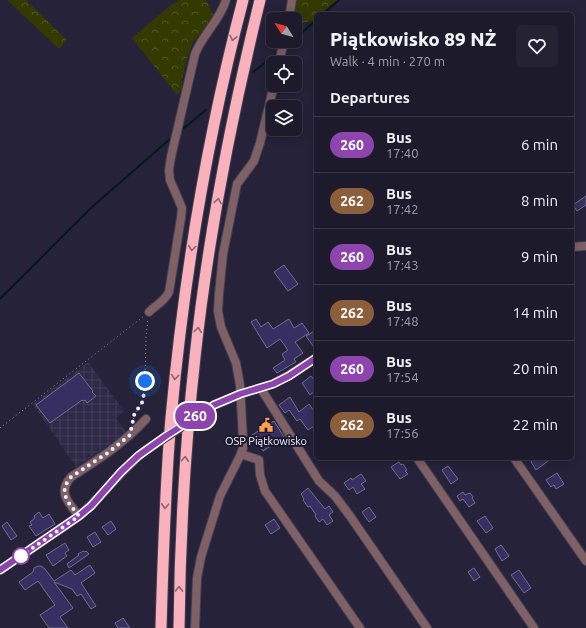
<!DOCTYPE html>
<html lang="en">
<head>
<meta charset="utf-8">
<style>
	body { margin:0; font-family:Ubuntu,sans-serif; background:#252333; color:#f1f3f6; height:100vh; display:flex; flex-direction:column; font-size:15px; white-space:nowrap }
	* { box-sizing:border-box; margin:0 }
	p { font-size:13px; color:#a0a1a9 }
	.icon { flex:none; width:22px; height:22px; fill:none; stroke:currentColor; stroke-width:2; stroke-linecap:round; stroke-linejoin:round }
	.map { position:relative; flex:1; overflow:hidden }
	.side { position:absolute; left:314px; top:12px; width:260px; height:448px; display:flex; flex-direction:column; background:#1c1a2b; border-radius:6px; box-shadow:0 2px 10px #0003,0 0 0 1px #3a3847 }
	.side>* { flex:none }
	.badge { padding:0 8px; border-radius:13px; font-size:14px; line-height:26px }
	.needle { width:26px; rotate:307deg }
	.buttons { position:absolute; left:266px; top:12px; display:grid; gap:8px }
	.buttons a { display:grid; place-items:center; width:36px; height:36px; border-radius:6px; background:#1c1a2b; box-shadow:0 2px 10px #0003,0 0 0 1px #3a3847; font-size:20px }
	.you { position:absolute; width:20px; height:20px; margin:-10px; border:3px solid #fff; border-radius:50%; background:#1a73e8; box-shadow:0 0 0 6px #1a73e833 }
	.map>.badge { position:absolute; translate:-50% -50%; box-shadow:0 0 0 2px #fff }
	h2 { padding:0 16px; font-size:15px; line-height:36px }
	.round { display:grid; place-items:center; flex:none; width:42px; height:42px; border-radius:6px; background:#252333 }
	.summary { display:flex; align-items:center; justify-content:space-between; height:68px; padding:0 16px }
	h1 { font-size:19px; font-weight:800; line-height:30px }
	ul { padding:0; list-style:none }
	li { display:flex; align-items:center; gap:12px; height:56px; padding:0 16px; border-top:1px solid #3a3847 }
	li div { flex:1 }
	li b { display:block; font-size:15px }
	li em { font-style:normal }
	li .badge { min-width:44px; font-weight:700; text-align:center }
	.map>svg:first-child { display:block }
</style>
</head>
<body>
<div class="map">
<svg width="586" height="628" viewBox="0 0 586 628">
	<defs>
		<pattern id="industrial-grid" width="8" height="8" patternUnits="userSpaceOnUse"><rect width="8" height="8" fill="#2d2947"/><path d="M0 4h8M4 0v8" fill="none" stroke="#423e59"/></pattern>
		<pattern id="forest-crowns" width="20" height="18" patternUnits="userSpaceOnUse"><rect width="20" height="18" fill="#333a00"/><path d="M2 6a3 3 0 1 1 6 0M12 15a3 3 0 1 1 6 0" fill="none" stroke="#515726"/></pattern>
	</defs>
	<rect width="100%" height="100%" fill="#252239"/>
	<path fill="url(#industrial-grid)" d="M88,362L124,411L116,418L127,433L76,467L33,404Z"/>
	<g fill="url(#forest-crowns)">
		<path d="M7,0H26L67,40L59,49Z"/>
		<path d="M179,0H206L209,5L213,15L203,31L193,42L186,62L182,80V89L177,95L132,38L171,5Z"/>
		<path d="M297,0H337L320,14H316V18L312,21L295,24V19H294Z"/>
	</g>
	<g fill="none" stroke-linecap="round" stroke-linejoin="round">
		<g stroke="#001a1f" stroke-width="2">
			<path d="M323,14L339,0"/>
			<path d="M295,39L316,20"/>
			<path d="M289,43L292,41"/>
			<path d="M253,72L275,55"/>
			<path d="M184,128L206,110"/>
			<path d="M0,299L92,207L170,139"/>
		</g>
	</g>
	<g fill="#372e61" stroke="#716f8a">
		<path d="M586,196V205L577,211L573,205Z"/>
		<path d="M284,265L298,284L288,291L274,272Z"/>
		<path d="M256,319L261,327L268,322L273,329L289,319L294,328L302,323L309,333L295,342L303,353L294,359L296,362L277,373L273,368L285,360L282,354L288,350L280,339L267,348L251,322Z"/>
		<path d="M316,330V350L306,336Z"/>
		<path d="M79,373L93,391L92,392L96,396L87,403L85,400L83,401L82,400L50,423L36,405Z"/>
		<path d="M311,376L316,382V390L310,395L302,383Z"/>
		<path d="M290,397L299,412L309,404L316,414V425L308,430L300,419L297,421L289,410L285,413L279,405Z"/>
		<path d="M274,421L284,437L263,451L252,435Z"/>
		<path d="M536,458H552L536,470L531,462Z"/>
		<path d="M399,462L401,465L403,464L407,470L405,471L408,474L400,479L391,467Z"/>
		<path d="M448,466L458,479L451,484L442,470Z"/>
		<path d="M557,473L564,484L556,489L554,485L551,487L546,480Z"/>
		<path d="M361,474L366,481L361,484L365,489L357,494L353,487L349,490L344,483L351,478L352,480Z"/>
		<path d="M308,488L325,509L329,506L333,512L329,515L333,521L327,525L323,519L319,522L315,516L316,515L310,506L308,507L303,500L304,499L301,494Z"/>
		<path d="M463,492L465,495L470,493L473,497L472,498L475,503L469,507L463,499L460,501L457,496Z"/>
		<path d="M369,507L376,517L369,522L362,512Z"/>
		<path d="M39,512L43,518L49,514L55,524L36,536L29,526L32,525L30,522L35,518L34,516Z"/>
		<path d="M485,516L493,528L486,533L477,521Z"/>
		<path d="M274,519L280,528L271,534L265,525Z"/>
		<path d="M111,521L116,529L108,535L102,527Z"/>
		<path d="M7,522L17,536L11,540L2,526Z"/>
		<path d="M95,532L101,542L93,547L87,537Z"/>
		<path d="M65,543L69,550L65,553L67,556L53,566L46,555Z"/>
		<path d="M501,545L509,556L502,561L495,549Z"/>
		<path d="M83,551L85,552L86,551L89,554L69,568L67,564L79,555L78,554Z"/>
		<path d="M90,565L95,573L81,583L96,606L91,609L81,594L77,596L72,589L54,582L73,608L60,617L68,628H49L40,615L55,605L38,581L25,590L19,582L33,572L34,568L38,566H41L45,569L54,581L71,570L75,575Z"/>
		<path d="M474,568L480,577L474,581L468,572Z"/>
		<path d="M519,570L531,588L524,593L511,575Z"/>
		<path d="M123,618L130,628H118L115,623Z"/>
	</g>
	<g fill="none" stroke-linecap="round" stroke-linejoin="round">
		<defs>
			<g id="minor">
				<path d="M289,19L292,0"/>
				<path d="M279,63L284,41"/>
				<path d="M572,247L586,246"/>
				<path d="M149,312C157,304 164,302 169,292L181,218L182,208L170,180L169,170L171,157L195,54C203,34 220,20 226,0"/>
				<path d="M263,392L319,481L335,496L350,516L427,628"/>
				<path d="M214,405L241,394L273,384L289,375L316,358"/>
				<path d="M241,454L259,460L260,475L265,491L360,628"/>
				<path d="M417,458L534,628"/>
				<path d="M514,458L586,561"/>
				<path d="M79,516C69,503 57,493 71,477C98,460 124,443 146,419"/>
				<path d="M0,570L79,516C103,496 121,469 146,450"/>
				<path d="M195,628L197,578L201,557L220,496L240,456L243,448V439L240,385L236,363L221,327L218,311L219,294L223,254L237,184L254,161L260,143L274,85"/>
			</g>
			<g id="highway">
				<path d="M161,628C163,558 165,488 171,418C184,277 207,137 243,0"/>
				<path d="M179,628C180,538 185,447 195,357C208,237 231,118 260,0"/>
			</g>
		</defs>
		<use href="#minor" stroke="#423f54" stroke-width="10"/>
		<use href="#highway" stroke="#423f54" stroke-width="13"/>
		<g stroke="#9492a3" stroke-width="1" stroke-dasharray="1 3" stroke-linecap="butt">
			<path d="M133,423L134,415L143,401L145,381L146,336L148,319"/>
			<path d="M0,428L144,316"/>
		</g>
		<use href="#minor" stroke="#7e6065" stroke-width="8"/>
		<use href="#highway" stroke="#f9b1bc" stroke-width="11"/>
		<defs>
			<path id="minor-bridge" d="M146,450L214,405"/>
		</defs>
		<use href="#minor-bridge" stroke="#423f54" stroke-width="10" stroke-linecap="butt"/>
		<use href="#minor-bridge" stroke="#7e6065" stroke-width="8"/>
	</g>
	<defs><path id="oneway-chevron" d="M-2-3.5L2.5 0L-2 3.5" fill="none" stroke-width="1.6" stroke-linecap="round" stroke-linejoin="round"/></defs>
	<g stroke="#8a6576">
		<use href="#oneway-chevron" transform="translate(233 38) rotate(103)"/>
		<use href="#oneway-chevron" transform="translate(218 201) rotate(-80)"/>
		<use href="#oneway-chevron" transform="translate(192 248) rotate(98)"/>
		<use href="#oneway-chevron" transform="translate(198 330) rotate(-83)"/>
		<use href="#oneway-chevron" transform="translate(175 377) rotate(96)"/>
		<use href="#oneway-chevron" transform="translate(185 459) rotate(-86)"/>
		<use href="#oneway-chevron" transform="translate(165 506) rotate(93)"/>
		<use href="#oneway-chevron" transform="translate(179 589) rotate(-89)"/>
	</g>
	<g fill="none" stroke-linecap="round" stroke-linejoin="round">
		<defs>
			<path id="line" d="M0,570L79,516L91,506L121,472L138,456L166,436L214,405L240,394L273,384L289,376L316,358"/>
		</defs>
		<use href="#line" stroke="#fff" stroke-width="9"/>
		<use href="#line" stroke="#8e44ad" stroke-width="6"/>
		<path stroke="#f1f0fd" stroke-width="4" stroke-dasharray="0 7.2" d="M21,556L79,516C69,503 57,493 71,477L109,452L130,435L134,415L143,401L145,381"/>
	</g>
	<defs>
		<symbol id="civic-bare" viewBox="-9 -9 18 18"><path d="M-.6-6.5H3V-4.5H.6V-3L4-1V1h2V6H-6V1h2V-1L-.6-3ZM-1.2 2.5V6h2.4V2.5Z" fill="#fc9e52" stroke="#1c192f" stroke-width="2.5" paint-order="stroke"/></symbol>
	</defs>
	<g fill-rule="evenodd">
		<use href="#civic-bare" x="256" y="415" width="20" height="20"/>
	</g>
	<circle fill="#fff" stroke="#8e44ad" stroke-width="2" cx="21" cy="556" r="8"/>
	<g text-anchor="middle" stroke-width="4" stroke-linejoin="round" paint-order="stroke">
		<g font-size="11" fill="#f1f0fd" stroke="#1c192f">
			<text x="266" y="445">OSP Piątkowisko</text>
		</g>
	</g>
</svg>
<div class="buttons">
<a><svg class="needle" viewBox="-14 -14 28 28"><path d="M0-13l5 13h-10z" fill="#e53935"/><path d="M0 13l5-13h-10z" fill="#a0a1a9"/></svg></a>
<a><svg class="icon" aria-label="locate" viewBox="0 0 24 24"><circle cx="12" cy="12" r="6"/><path d="M12 2v4M12 18v4M2 12h4M18 12h4"/></svg></a>
<a><svg class="icon" aria-label="layers" viewBox="0 0 24 24"><path d="M12 4l9 5-9 5-9-5zM3 14l9 5 9-5"/></svg></a>
</div>
<div class="you" style="left:145px;top:381px"></div>
<b class="badge" style="left:195px;top:416px;background:#8e44ad;color:#fff">260</b>
<section class="side">
<div class="summary"><div><h1>Piątkowisko 89 NŻ</h1><p>Walk · 4 min · 270 m</p></div><a class="round"><svg class="icon" aria-label="heart" viewBox="0 0 24 24"><path d="M12 20l-8-8c-3-5 5-10 8-4 3-6 11-1 8 4z"/></svg></a></div>
<h2>Departures</h2>
<ul>
<li><span class="badge" style="background:#8e44ad;color:#fff">260</span><div><b>Bus</b><p>17:40</p></div><em>6 min</em></li>
<li><span class="badge" style="background:#8b5e3c;color:#fff">262</span><div><b>Bus</b><p>17:42</p></div><em>8 min</em></li>
<li><span class="badge" style="background:#8e44ad;color:#fff">260</span><div><b>Bus</b><p>17:43</p></div><em>9 min</em></li>
<li><span class="badge" style="background:#8b5e3c;color:#fff">262</span><div><b>Bus</b><p>17:48</p></div><em>14 min</em></li>
<li><span class="badge" style="background:#8e44ad;color:#fff">260</span><div><b>Bus</b><p>17:54</p></div><em>20 min</em></li>
<li><span class="badge" style="background:#8b5e3c;color:#fff">262</span><div><b>Bus</b><p>17:56</p></div><em>22 min</em></li>
</ul>
</section>
</div>
</body>
</html>
